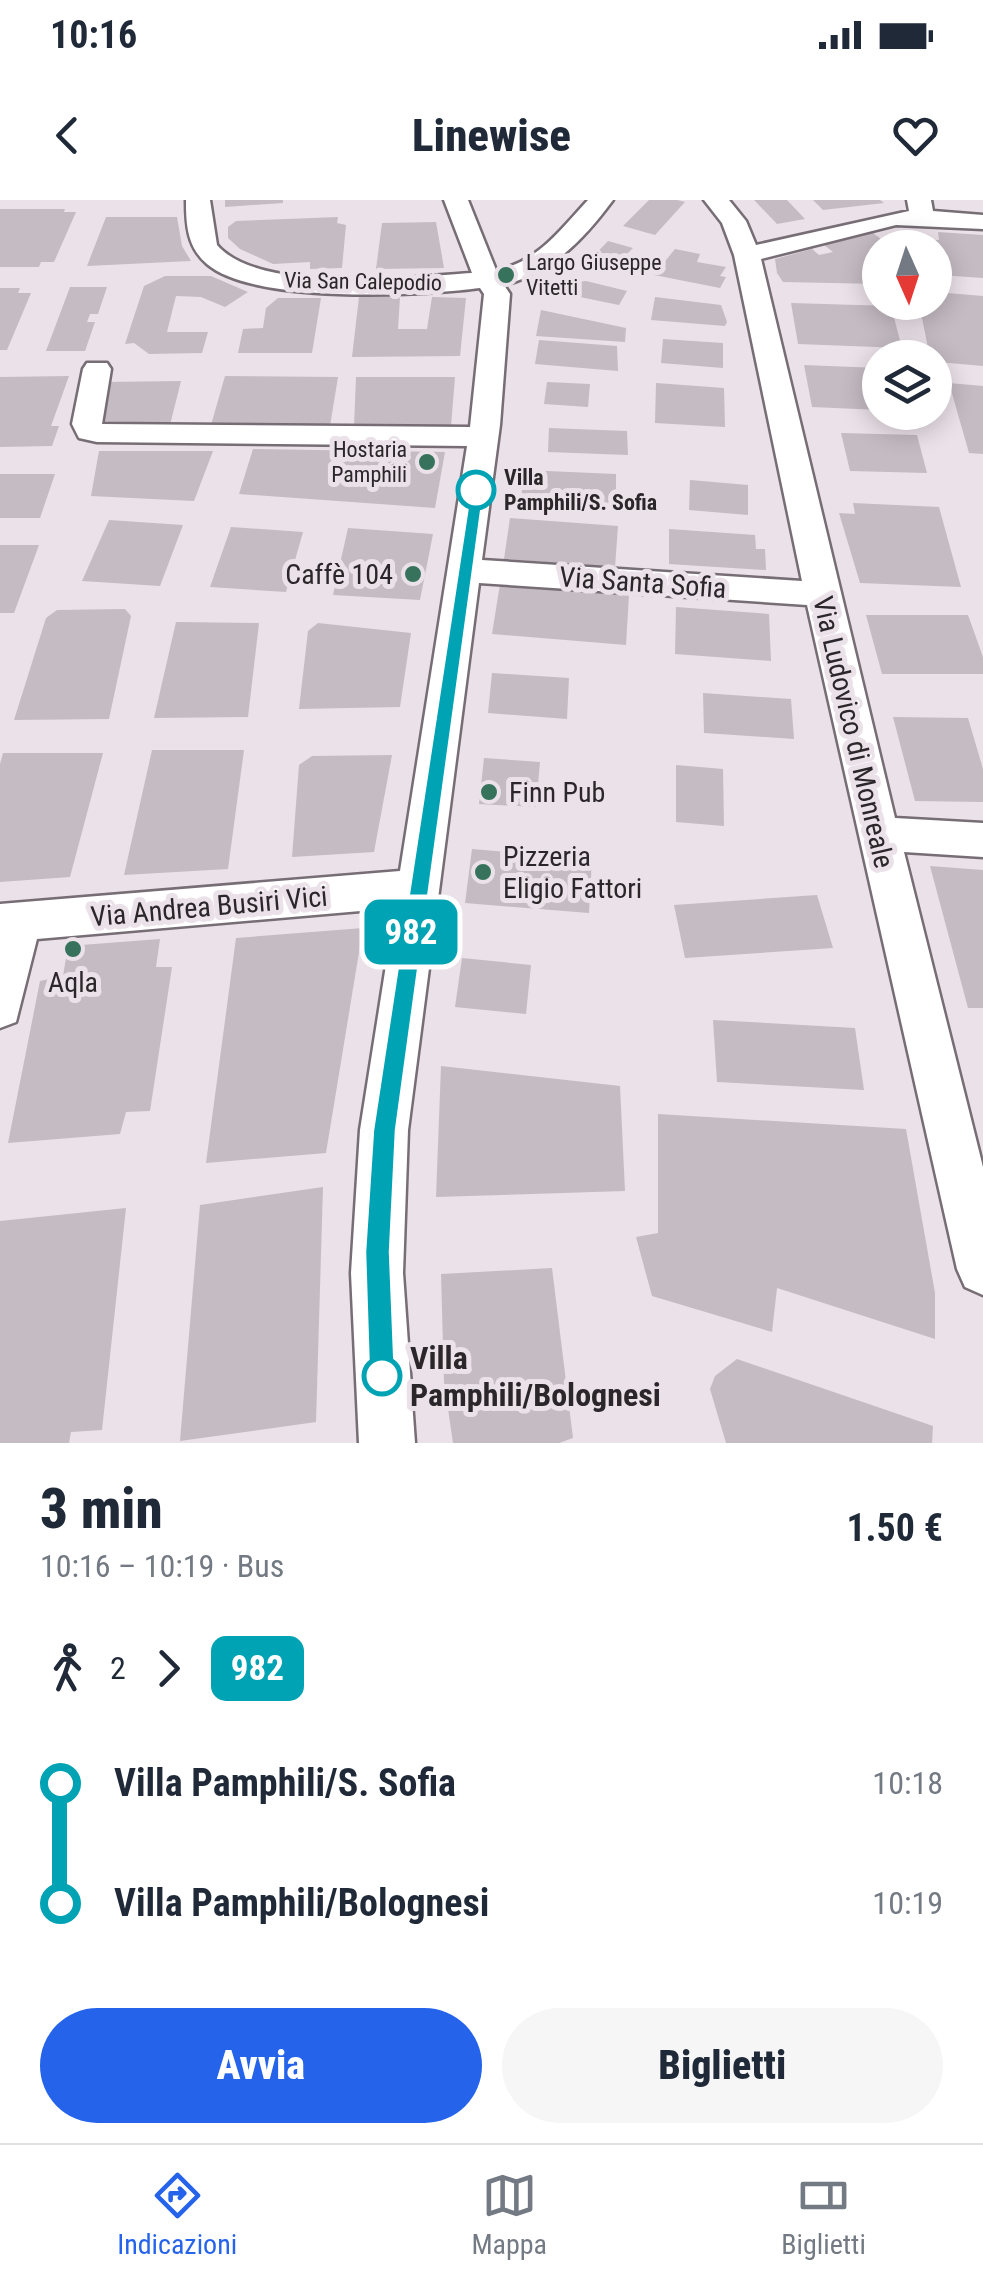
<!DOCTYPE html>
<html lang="it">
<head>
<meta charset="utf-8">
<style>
	body { margin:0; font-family:"Roboto Condensed",sans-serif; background:#f6f6f7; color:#1f2937; height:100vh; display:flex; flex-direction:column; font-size:38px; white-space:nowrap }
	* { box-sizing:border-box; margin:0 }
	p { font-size:32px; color:#747a83 }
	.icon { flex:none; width:55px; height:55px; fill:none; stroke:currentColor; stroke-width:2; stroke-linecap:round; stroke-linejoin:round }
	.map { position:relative; height:1243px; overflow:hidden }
	.drawer { display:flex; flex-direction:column; background:#fff; flex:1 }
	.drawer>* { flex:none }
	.badge { padding:0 20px; border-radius:15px; font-size:35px; line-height:65px }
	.needle { width:65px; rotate:177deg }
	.controls { position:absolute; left:862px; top:30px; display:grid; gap:20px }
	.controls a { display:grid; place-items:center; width:90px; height:90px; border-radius:50%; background:#fff; box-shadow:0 5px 25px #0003; font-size:50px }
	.map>.badge { position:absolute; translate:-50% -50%; box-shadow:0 0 0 5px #fff }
	.legs { display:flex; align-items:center; gap:15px; height:110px; padding:0 40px; font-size:32px }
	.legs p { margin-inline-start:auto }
	.head { display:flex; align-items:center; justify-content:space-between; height:170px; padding:0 40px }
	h1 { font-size:55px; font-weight:800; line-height:75px }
	.action { display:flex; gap:20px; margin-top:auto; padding:20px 40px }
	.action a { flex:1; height:115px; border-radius:60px; background:#2563eb; color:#fff; font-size:40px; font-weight:800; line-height:115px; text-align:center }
	.action a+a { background:#f6f6f7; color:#1f2937 }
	ul { padding:0 40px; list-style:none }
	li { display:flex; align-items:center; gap:35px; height:120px; font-size:38px }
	li i { display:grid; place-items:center; width:15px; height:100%; margin:0 12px; background:currentColor }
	li i::after { content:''; width:25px; height:25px; margin:-12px; border:8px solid; border-radius:50%; background:#fff }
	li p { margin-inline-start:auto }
	li:first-child i { background:linear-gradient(#0000 50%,currentColor 0) }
	li:last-child i { background:linear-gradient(currentColor 50%,#0000 0) }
	.status { display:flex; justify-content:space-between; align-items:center; height:70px; padding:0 50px; background:#fff; direction:ltr }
	.status svg { height:28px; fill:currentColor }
	header { display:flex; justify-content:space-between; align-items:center; height:130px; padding:0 40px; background:#fff; font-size:45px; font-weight:800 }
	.dock { display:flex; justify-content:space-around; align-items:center; height:140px; border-top:2px solid #e0e1e3; background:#fff; font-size:28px; color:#747a83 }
	.dock a { display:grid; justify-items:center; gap:5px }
	.dock .selected { color:#2563eb }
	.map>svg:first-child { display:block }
</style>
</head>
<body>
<div class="status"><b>10:16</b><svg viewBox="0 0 49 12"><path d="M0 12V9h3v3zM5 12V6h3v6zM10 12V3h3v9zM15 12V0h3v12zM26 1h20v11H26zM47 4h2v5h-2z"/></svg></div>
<header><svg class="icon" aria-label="back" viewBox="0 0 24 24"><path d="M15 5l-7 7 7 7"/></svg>Linewise<svg class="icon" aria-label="heart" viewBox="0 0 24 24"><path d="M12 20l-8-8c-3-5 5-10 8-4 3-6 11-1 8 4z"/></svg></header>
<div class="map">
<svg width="983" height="1243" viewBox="0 0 983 1243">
	<rect width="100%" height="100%" fill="#ebe1e9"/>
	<g fill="#c5bbc3">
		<path d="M225,0H283V3L225,7Z"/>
		<path d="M649,0H677L685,2L655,35L623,26Z"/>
		<path d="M754,0H787L805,19L777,24Z"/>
		<path d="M813,0H880L884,3L823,10Z"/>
		<path d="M0,9H65L64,12H76L54,62H41L39,67H0Z"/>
		<path d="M106,17H177L182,46L191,61L87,66Z"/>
		<path d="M338,17L337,23L346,25L342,68L310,69V62L273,64L240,49L228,38V27L236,21Z"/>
		<path d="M436,22L444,68L376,69L382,23Z"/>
		<path d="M938,32L983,35V78L939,75L932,40H939Z"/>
		<path d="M873,33L893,48H880V84L783,82L777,73L775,59L812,49L819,55L833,52L824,45Z"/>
		<path d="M608,41L633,48L625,56L639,60L636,64L622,60L610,72L585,65Z"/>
		<path d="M675,49L700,54L697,62L726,67L720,76L726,77L720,88L654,75Z"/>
		<path d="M165,76H211L248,92L225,107L201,97L176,96L167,132H208L202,153L149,154L134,143L125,144L144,86Z"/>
		<path d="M586,81L627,91L619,105L575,96L578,82Z"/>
		<path d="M70,87H107L98,114H90L87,122H95L85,151H46Z"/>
		<path d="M0,88H20L18,93H31L7,150H0Z"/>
		<path d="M935,92L983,96V166L938,162L930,158L919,103L937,102Z"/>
		<path d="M359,97H400L398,129H427L432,97L466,98L460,156L352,157Z"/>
		<path d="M655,97L721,105L727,122L725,126L651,120Z"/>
		<path d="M278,98H321L312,153H238L243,129L263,128L266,108Z"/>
		<path d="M791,103L891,106L902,148L798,144Z"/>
		<path d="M541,110L626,128L625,142L536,136Z"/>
		<path d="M663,139L723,143V168L661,163Z"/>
		<path d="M539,140L617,146L618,171L535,164Z"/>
		<path d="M804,165L880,168V210L812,207Z"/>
		<path d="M69,176L51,226H59L52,246L0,247V177Z"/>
		<path d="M225,176L338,177L330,226L211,225Z"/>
		<path d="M356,177H455L451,226L354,227Z"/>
		<path d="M181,181L170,225H102L100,219L105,182Z"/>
		<path d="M547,182L590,184L588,207L544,204Z"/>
		<path d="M656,183L724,188L725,227L655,223Z"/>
		<path d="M949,183L983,186V254L969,253Z"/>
		<path d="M549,228L627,231L628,255L548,252Z"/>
		<path d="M841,233L917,235L927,273L850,271Z"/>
		<path d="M253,249L445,252L435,308L239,294Z"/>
		<path d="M99,251H213L194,301L91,296Z"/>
		<path d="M524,270L616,274V305L521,301Z"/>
		<path d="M0,274H55L40,318H0Z"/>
		<path d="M690,280L748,285V315L689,310Z"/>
		<path d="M853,303L939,307L961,387L860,383L839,313L855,314Z"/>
		<path d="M510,318L618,326L615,367L504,359Z"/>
		<path d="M109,320L183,325L160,386L82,381Z"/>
		<path d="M231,327L303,332L286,392L210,387Z"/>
		<path d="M348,328L433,334L420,400L333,395Z"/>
		<path d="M669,329L755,335L756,349H765L766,370L669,364Z"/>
		<path d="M0,345H39L14,413H0Z"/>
		<path d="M500,384L629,395L626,445L492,434Z"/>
		<path d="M676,407L769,414L771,461L675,454Z"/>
		<path d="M125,409L131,416L109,519L14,520L46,418L57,410Z"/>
		<path d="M866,415H968L983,457V474H882Z"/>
		<path d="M176,422L259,423L248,517L154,518Z"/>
		<path d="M318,423L411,433L400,507L299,509L308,431Z"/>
		<path d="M492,473L569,478L567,519L488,513Z"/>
		<path d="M703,493L791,499L794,539L704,533Z"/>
		<path d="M893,517L968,518L983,569V602L915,601Z"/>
		<path d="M152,550H244L228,669L124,675Z"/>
		<path d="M3,553H103L70,677L0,682V564Z"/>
		<path d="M392,555L374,652L292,657L299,565L312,556Z"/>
		<path d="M484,558L540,562L536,607L479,604Z"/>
		<path d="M676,565L723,569L724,626L676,622Z"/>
		<path d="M472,649L592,659L589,713L465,703Z"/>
		<path d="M930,666L983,670V808H968Z"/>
		<path d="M817,695L833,748L685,758L674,705Z"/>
		<path d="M363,728L326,953L206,963L236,738Z"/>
		<path d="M160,739L156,767H172L150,911L126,912L120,934L8,943L40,781L63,776L68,746Z"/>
		<path d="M462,758L531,765L526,814L455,807Z"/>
		<path d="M713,820L855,828L864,890L717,882Z"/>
		<path d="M441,866L620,886L625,991L436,997Z"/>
		<path d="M658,914L906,929L935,1093V1139L777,1088L772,1132L652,1096L636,1037L658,1033Z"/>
		<path d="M323,987L316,1222L180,1241L200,1005Z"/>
		<path d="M126,1008L102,1230L71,1232L69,1243H0V1021Z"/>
		<path d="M552,1068L573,1238L559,1243H453L444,1182L441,1074Z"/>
		<path d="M737,1159L933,1226L932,1243H726L710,1189L715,1176Z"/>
	</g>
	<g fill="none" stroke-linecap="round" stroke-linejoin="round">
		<defs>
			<path id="street" d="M186,0H210L217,45C259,94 410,77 472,73L444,0H468L496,70C537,63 561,29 588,0H613C584,39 553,72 504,85L510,94L500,225L482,360L802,381L734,55L722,23L704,0H729L746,21L756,45L909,11L907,0H931L933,11L983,15V29L896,25L761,59L895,618L983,623V657L904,652L983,967V1095L965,1087L957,1069L807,405L479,383L408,930L403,1073L415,1243H359L351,1073L360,930L395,708L37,739L16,822L0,828V704L400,671L467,246L97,242L79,238L72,224L83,169L87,163H107L111,169L102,224L470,227L484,94L480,88C419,96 254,104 207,64C187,47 186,24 186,0Z"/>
		</defs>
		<use href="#street" stroke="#766d75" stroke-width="5"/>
		<use href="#street" fill="#fff" fill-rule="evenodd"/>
	</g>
	<path fill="#00a3b4" stroke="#fff" stroke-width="2.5" d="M471,286L484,290L396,930L390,1052L395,1176L391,1185L382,1189L372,1185L369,1176L365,1052L373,930Z"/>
	<g fill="#37725c" stroke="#ebe1e9" stroke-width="4">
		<circle cx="506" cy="75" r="10"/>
		<circle cx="427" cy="262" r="10"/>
		<circle cx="413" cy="374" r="10"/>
		<circle cx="489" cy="592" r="10"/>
		<circle cx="483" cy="672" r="10"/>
		<circle cx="73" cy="749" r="10"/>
	</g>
	<g fill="#fff" stroke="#00a3b4" stroke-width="5">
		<circle cx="476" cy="290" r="18"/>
		<circle cx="382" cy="1176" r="18"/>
	</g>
	<g text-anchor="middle" stroke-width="10" stroke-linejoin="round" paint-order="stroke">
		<g font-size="22" fill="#2a2629" stroke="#ebe1e9" text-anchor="start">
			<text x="526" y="70">Largo Giuseppe<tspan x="526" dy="25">Vitetti</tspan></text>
			<text x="407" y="257" text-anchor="end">Hostaria<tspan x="407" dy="25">Pamphili</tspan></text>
		</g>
		<g font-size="22" fill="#2a2629" stroke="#ebe1e9">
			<text transform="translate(363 81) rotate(1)" y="8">Via San Calepodio</text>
		</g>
		<g font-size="22" font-weight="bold" fill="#2a2629" stroke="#ebe1e9" text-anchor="start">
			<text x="504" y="285">Villa<tspan x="504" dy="25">Pamphili/S. Sofia</tspan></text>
		</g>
		<g font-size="28" fill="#2a2629" stroke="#ebe1e9" text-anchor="start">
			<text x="393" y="384" text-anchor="end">Caffè 104</text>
			<text x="509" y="602">Finn Pub</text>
			<text x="503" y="666">Pizzeria<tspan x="503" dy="32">Eligio Fattori</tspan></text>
			<text x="73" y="792" text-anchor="middle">Aqla</text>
		</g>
		<g font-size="28" fill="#2a2629" stroke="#ebe1e9">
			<text transform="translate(643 382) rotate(4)" y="10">Via Santa Sofia</text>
			<text transform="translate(854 532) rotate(77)" y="10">Via Ludovico di Monreale</text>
			<text transform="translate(209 706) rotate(-5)" y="10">Via Andrea Busiri Vici</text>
		</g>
		<g font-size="32" font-weight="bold" fill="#2a2629" stroke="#ebe1e9" text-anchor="start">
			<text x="410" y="1169">Villa<tspan x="410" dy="37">Pamphili/Bolognesi</tspan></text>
		</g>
	</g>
</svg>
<div class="controls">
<a><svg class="needle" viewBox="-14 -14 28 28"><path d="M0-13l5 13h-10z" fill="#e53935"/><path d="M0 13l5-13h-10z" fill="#747a83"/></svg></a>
<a><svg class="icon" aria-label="layers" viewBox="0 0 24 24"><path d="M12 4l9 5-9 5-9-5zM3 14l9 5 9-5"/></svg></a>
</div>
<b class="badge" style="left:411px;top:732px;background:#00a3b4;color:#fff">982</b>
</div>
<section class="drawer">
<div class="head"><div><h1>3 min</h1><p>10:16 – 10:19 · Bus</p></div><b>1.50 €</b></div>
<div class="legs"><svg class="icon" aria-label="walk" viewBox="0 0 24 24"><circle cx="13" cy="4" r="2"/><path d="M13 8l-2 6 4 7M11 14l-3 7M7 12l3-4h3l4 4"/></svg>2<svg class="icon" aria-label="forward" viewBox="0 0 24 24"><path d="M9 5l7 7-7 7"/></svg><b class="badge" style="background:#00a3b4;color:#fff">982</b></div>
<ul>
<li><i style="color:#00a3b4"></i><b>Villa Pamphili/S. Sofia</b><p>10:18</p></li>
<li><i style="color:#00a3b4"></i><b>Villa Pamphili/Bolognesi</b><p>10:19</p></li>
</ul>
<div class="action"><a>Avvia</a><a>Biglietti</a></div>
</section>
<nav class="dock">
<a class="selected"><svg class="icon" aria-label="directions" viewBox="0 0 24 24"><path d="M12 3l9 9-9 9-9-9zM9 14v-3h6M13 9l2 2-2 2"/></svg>Indicazioni</a>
<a><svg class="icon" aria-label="map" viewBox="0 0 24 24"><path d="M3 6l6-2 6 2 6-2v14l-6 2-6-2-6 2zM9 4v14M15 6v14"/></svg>Mappa</a>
<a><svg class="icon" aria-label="tickets" viewBox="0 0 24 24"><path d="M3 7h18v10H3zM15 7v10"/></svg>Biglietti</a>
</nav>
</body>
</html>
